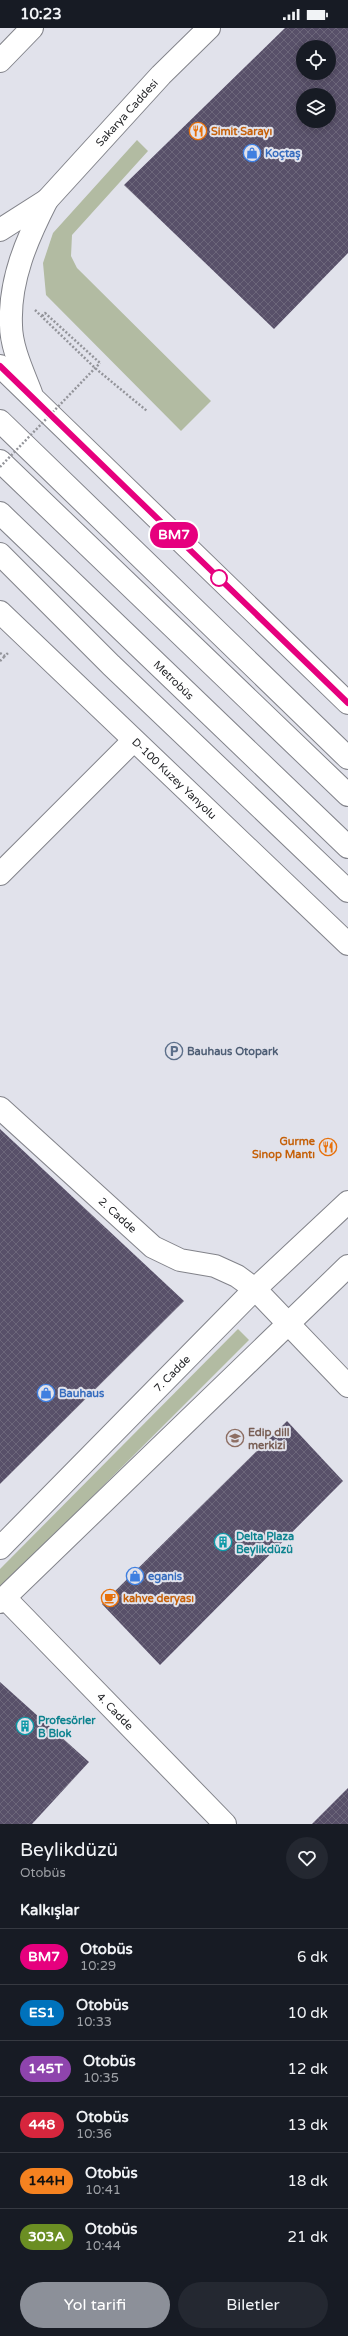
<!DOCTYPE html>
<html lang="tr">
<head>
<meta charset="utf-8">
<style>
	body { margin:0; font-family:"Varela Round",sans-serif; background:#242831; color:#f1f3f6; height:100vh; display:flex; flex-direction:column; font-size:15px; white-space:nowrap }
	* { box-sizing:border-box; margin:0 }
	p { font-size:13px; color:#9ea1a6 }
	.icon { flex:none; width:22px; height:22px; fill:none; stroke:currentColor; stroke-width:2; stroke-linecap:round; stroke-linejoin:round }
	.map { position:relative; height:1796px; overflow:hidden }
	.drawer { display:flex; flex-direction:column; background:#171b24; flex:1 }
	.drawer>* { flex:none }
	.badge { padding:0 8px; border-radius:13px; font-size:14px; line-height:26px }
	.controls { position:absolute; left:296px; top:12px; display:grid; gap:8px }
	.controls a { display:grid; place-items:center; width:40px; height:40px; border-radius:50%; background:#171b24; box-shadow:0 2px 10px #0003; font-size:20px }
	.map>.badge { position:absolute; translate:-50% -50%; box-shadow:0 0 0 2px #fff }
	h2 { padding:0 20px; font-size:15px; line-height:36px }
	.round { display:grid; place-items:center; flex:none; width:42px; height:42px; border-radius:21px; background:#242831 }
	.overview { display:flex; align-items:center; justify-content:space-between; height:68px; padding:0 20px }
	h1 { font-size:19px; font-weight:600; line-height:30px }
	.button { display:flex; gap:8px; margin-top:auto; padding:8px 20px }
	.button a { flex:1; height:46px; border-radius:24px; background:#8c9099; color:#fff; font-size:16px; font-weight:600; line-height:46px; text-align:center }
	.button a+a { background:#242831; color:#f1f3f6 }
	ul { padding:0; list-style:none }
	li { display:flex; align-items:center; gap:12px; height:56px; padding:0 20px; border-top:1px solid #363941 }
	li div { flex:1 }
	li b { display:block; font-size:15px }
	li em { font-style:normal }
	li .badge { min-width:44px; font-weight:700; text-align:center }
	.status { display:flex; justify-content:space-between; align-items:center; height:28px; padding:0 20px; background:#171b24; direction:ltr }
	.status svg { height:11px; fill:currentColor }
	.map>svg:first-child { display:block }
</style>
</head>
<body>
<div class="status"><b>10:23</b><svg viewBox="0 0 49 12"><path d="M0 12V9h3v3zM5 12V6h3v6zM10 12V3h3v9zM15 12V0h3v12zM26 1h20v11H26zM47 4h2v5h-2z"/></svg></div>
<div class="map">
<svg width="348" height="1796" viewBox="0 0 348 1796">
	<defs>
		<pattern id="building-cross-hatch" width="8" height="8" patternUnits="userSpaceOnUse"><rect width="8" height="8" fill="#585069"/><path d="M0 0l8 8M0 8l8-8" fill="none" stroke="#6c667a"/></pattern>
	</defs>
	<rect width="100%" height="100%" fill="#e1e2eb"/>
	<g fill="#b2bba2">
		<path d="M137,112L148,123L72,207L71,228L77,240L211,373L181,403L46,267L43,235L53,205Z"/>
		<path d="M238,1301L249,1312L0,1561V1541Z"/>
	</g>
	<g fill="url(#building-cross-hatch)" fill-rule="evenodd">
		<path d="M285,0H348V225L274,301L124,157ZM303,19H329V45H303ZM303,67H329V93H303Z"/>
		<path d="M0,1101L184,1273L0,1456Z"/>
		<path d="M287,1393L343,1453L160,1637L102,1576Z"/>
		<path d="M0,1654L89,1734L32,1796H0Z"/>
		<path d="M348,1760V1796H312Z"/>
	</g>
	<g fill="none" stroke-linecap="round" stroke-linejoin="round">
		<defs>
			<g id="minor">
				<path d="M0,33L32,0"/>
				<path d="M0,433L348,767"/>
				<path id="s1" d="M0,485L348,819"/>
				<path d="M0,846L133,713"/>
				<path id="s2" d="M5,1570L225,1796"/>
			</g>
			<g id="major">
				<path id="s3" d="M0,202L47,172L161,47L209,0"/>
				<path d="M0,338L348,675"/>
				<path d="M31,365C23,344 11,319 11,297C9,252 27,211 47,172"/>
				<path id="s4" d="M0,584L348,916"/>
				<path id="s5" d="M0,1080L153,1219L180,1232L215,1238L237,1248L255,1261L348,1358"/>
				<path id="s6" d="M0,1520L255,1261L348,1174"/>
				<path d="M0,1574L348,1238"/>
			</g>
			<g id="highway">
				<path d="M0,393L348,730"/>
				<path d="M0,526L111,637L348,863"/>
			</g>
		</defs>
		<use href="#minor" stroke="#82838a" stroke-width="24"/>
		<use href="#major" stroke="#82838a" stroke-width="24"/>
		<use href="#highway" stroke="#82838a" stroke-width="24"/>
		<g stroke="#93949a" stroke-width="2.5" stroke-dasharray="2 2" stroke-linecap="butt">
			<path d="M35,282L95,340L147,383"/>
			<path d="M42,288L45,285L100,335"/>
			<path d="M0,625L5,628L9,624"/>
			<path d="M0,633L5,628"/>
		</g>
		<use href="#minor" stroke="#fff" stroke-width="22"/>
		<use href="#major" stroke="#fff" stroke-width="22"/>
		<use href="#highway" stroke="#fff" stroke-width="22"/>
		<path stroke="#93949a" stroke-width="2.5" stroke-dasharray="2 2" stroke-linecap="butt" d="M0,439L100,335"/>
	</g>
	<g fill="none" stroke-linecap="round" stroke-linejoin="round">
		<defs>
			<path id="line" d="M0,338L348,675"/>
		</defs>
		<use href="#line" stroke="#fff" stroke-width="9"/>
		<use href="#line" stroke="#e6007e" stroke-width="6"/>
	</g>
	<defs>
		<symbol id="restaurant-ring" viewBox="-11 -11 22 22"><circle r="9.5" fill="#e1e2eb" stroke="#e8710a" stroke-width="1.5"/><path d="M-5-6h1v4h1v-4h1v4h1v-4h1v5L-1.5 .5V6h-2V.5L-5-1ZM5-6V6H3V1.5H1.5Q1.5-4 5-6Z" fill="#e8710a"/></symbol>
		<symbol id="shop-ring" viewBox="-11 -11 22 22"><circle r="9.5" fill="#e1e2eb" stroke="#3f7fe0" stroke-width="1.5"/><path d="M-5-2.5h2.3a2.7 3.5 0 0 1 5.4 0H5L5.5 6h-11ZM-1.5-2.5h3a1.5 2.3 0 0 0-3 0Z" fill="#3f7fe0"/></symbol>
		<symbol id="parking-ring" viewBox="-11 -11 22 22"><circle r="9.5" fill="#e1e2eb" stroke="#5c6f8a" stroke-width="1.5"/><path d="M-3.5-5.5H1a3.5 3.5 0 0 1 0 7H-1V5.5H-3.5ZM-1-3.4V-.6H.8a1.4 1.4 0 0 0 0-2.8Z" fill="#5c6f8a"/></symbol>
		<symbol id="school-ring" viewBox="-11 -11 22 22"><circle r="9.5" fill="#e1e2eb" stroke="#8d6e63" stroke-width="1.5"/><path d="M0-5L7-2L0 1L-7-2ZM-4 1L0 2.5L4 1V4Q0 6-4 4Z" fill="#8d6e63"/></symbol>
		<symbol id="building-ring" viewBox="-11 -11 22 22"><circle r="9.5" fill="#e1e2eb" stroke="#0f9aa8" stroke-width="1.5"/><path d="M-4-6H4V6H1V3H-1V6H-4ZM-2.5-4.3h1.7v1.8h-1.7ZM.8-4.3h1.7v1.8H.8ZM-2.5-1h1.7V.8h-1.7ZM.8-1h1.7V.8H.8Z" fill="#0f9aa8"/></symbol>
		<symbol id="cafe-ring" viewBox="-11 -11 22 22"><circle r="9.5" fill="#e1e2eb" stroke="#e8710a" stroke-width="1.5"/><path d="M-5.5-4.5H6V0H3Q3 3.5 0 3.5H-2.5Q-5.5 3.5-5.5 0ZM3-3.2v2h1.7v-2ZM-6 4.5H4V6H-6Z" fill="#e8710a"/></symbol>
	</defs>
	<g fill-rule="evenodd">
		<use href="#restaurant-ring" x="188" y="93" width="20" height="20"/>
		<use href="#shop-ring" x="242" y="115" width="20" height="20"/>
		<use href="#parking-ring" x="164" y="1013" width="20" height="20"/>
		<use href="#restaurant-ring" x="318" y="1109" width="20" height="20"/>
		<use href="#shop-ring" x="36" y="1355" width="20" height="20"/>
		<use href="#school-ring" x="225" y="1400" width="20" height="20"/>
		<use href="#building-ring" x="213" y="1504" width="20" height="20"/>
		<use href="#shop-ring" x="125" y="1538" width="20" height="20"/>
		<use href="#cafe-ring" x="100" y="1560" width="20" height="20"/>
		<use href="#building-ring" x="15" y="1688" width="20" height="20"/>
	</g>
	<circle fill="#fff" stroke="#e6007e" stroke-width="2" cx="219" cy="550" r="8"/>
	<g text-anchor="middle" stroke-width="4" stroke-linejoin="round" paint-order="stroke">
		<g font-size="11" fill="#242528" stroke="#e1e2eb">
			<text dy="4" stroke="none"><textPath href="#s3" startOffset="174">Sakarya Caddesi</textPath></text>
			<text dy="4" stroke="none"><textPath href="#s1" startOffset="241">Metrobüs</textPath></text>
			<text dy="4" stroke="none"><textPath href="#s4" startOffset="241">D-100 Kuzey Yanyolu</textPath></text>
			<text dy="4" stroke="none"><textPath href="#s5" startOffset="159">2. Cadde</textPath></text>
			<text dy="4" stroke="none"><textPath href="#s6" startOffset="245">7. Cadde</textPath></text>
			<text dy="4" stroke="none"><textPath href="#s2" startOffset="158">4. Cadde</textPath></text>
		</g>
		<g font-size="11" font-weight="bold" fill="#c56008" stroke="#e1e2eb" text-anchor="start">
			<text x="211" y="107">Simit Sarayı</text>
			<text x="315" y="1117" text-anchor="end">Gurme<tspan x="315" dy="13">Sinop Mantı</tspan></text>
			<text x="123" y="1574">kahve deryası</text>
		</g>
		<g font-size="11" font-weight="bold" fill="#366cbe" stroke="#e1e2eb" text-anchor="start">
			<text x="265" y="129">Koçtaş</text>
			<text x="59" y="1369">Bauhaus</text>
			<text x="148" y="1552">eganis</text>
		</g>
		<g font-size="11" font-weight="bold" fill="#4e5e75" stroke="#e1e2eb" text-anchor="start">
			<text x="187" y="1027">Bauhaus Otopark</text>
		</g>
		<g font-size="11" font-weight="bold" fill="#785e54" stroke="#e1e2eb" text-anchor="start">
			<text x="248" y="1408">Edip dill<tspan x="248" dy="13">merkizi</tspan></text>
		</g>
		<g font-size="11" font-weight="bold" fill="#0d838f" stroke="#e1e2eb" text-anchor="start">
			<text x="236" y="1512">Delta Plaza<tspan x="236" dy="13">Beylikdüzü</tspan></text>
			<text x="38" y="1696">Profesörler<tspan x="38" dy="13">B Blok</tspan></text>
		</g>
	</g>
</svg>
<div class="controls">
<a><svg class="icon" aria-label="locate" viewBox="0 0 24 24"><circle cx="12" cy="12" r="6"/><path d="M12 2v4M12 18v4M2 12h4M18 12h4"/></svg></a>
<a><svg class="icon" aria-label="layers" viewBox="0 0 24 24"><path d="M12 4l9 5-9 5-9-5zM3 14l9 5 9-5"/></svg></a>
</div>
<b class="badge" style="left:174px;top:507px;background:#e6007e;color:#fff">BM7</b>
</div>
<section class="drawer">
<div class="overview"><div><h1>Beylikdüzü</h1><p>Otobüs</p></div><a class="round"><svg class="icon" aria-label="heart" viewBox="0 0 24 24"><path d="M12 20l-8-8c-3-5 5-10 8-4 3-6 11-1 8 4z"/></svg></a></div>
<h2>Kalkışlar</h2>
<ul>
<li><span class="badge" style="background:#e6007e;color:#fff">BM7</span><div><b>Otobüs</b><p>10:29</p></div><em>6 dk</em></li>
<li><span class="badge" style="background:#0072bc;color:#fff">ES1</span><div><b>Otobüs</b><p>10:33</p></div><em>10 dk</em></li>
<li><span class="badge" style="background:#8e44ad;color:#fff">145T</span><div><b>Otobüs</b><p>10:35</p></div><em>12 dk</em></li>
<li><span class="badge" style="background:#d7263d;color:#fff">448</span><div><b>Otobüs</b><p>10:36</p></div><em>13 dk</em></li>
<li><span class="badge" style="background:#f58220;color:#111">144H</span><div><b>Otobüs</b><p>10:41</p></div><em>18 dk</em></li>
<li><span class="badge" style="background:#6b8e23;color:#fff">303A</span><div><b>Otobüs</b><p>10:44</p></div><em>21 dk</em></li>
</ul>
<div class="button"><a>Yol tarifi</a><a>Biletler</a></div>
</section>
</body>
</html>
